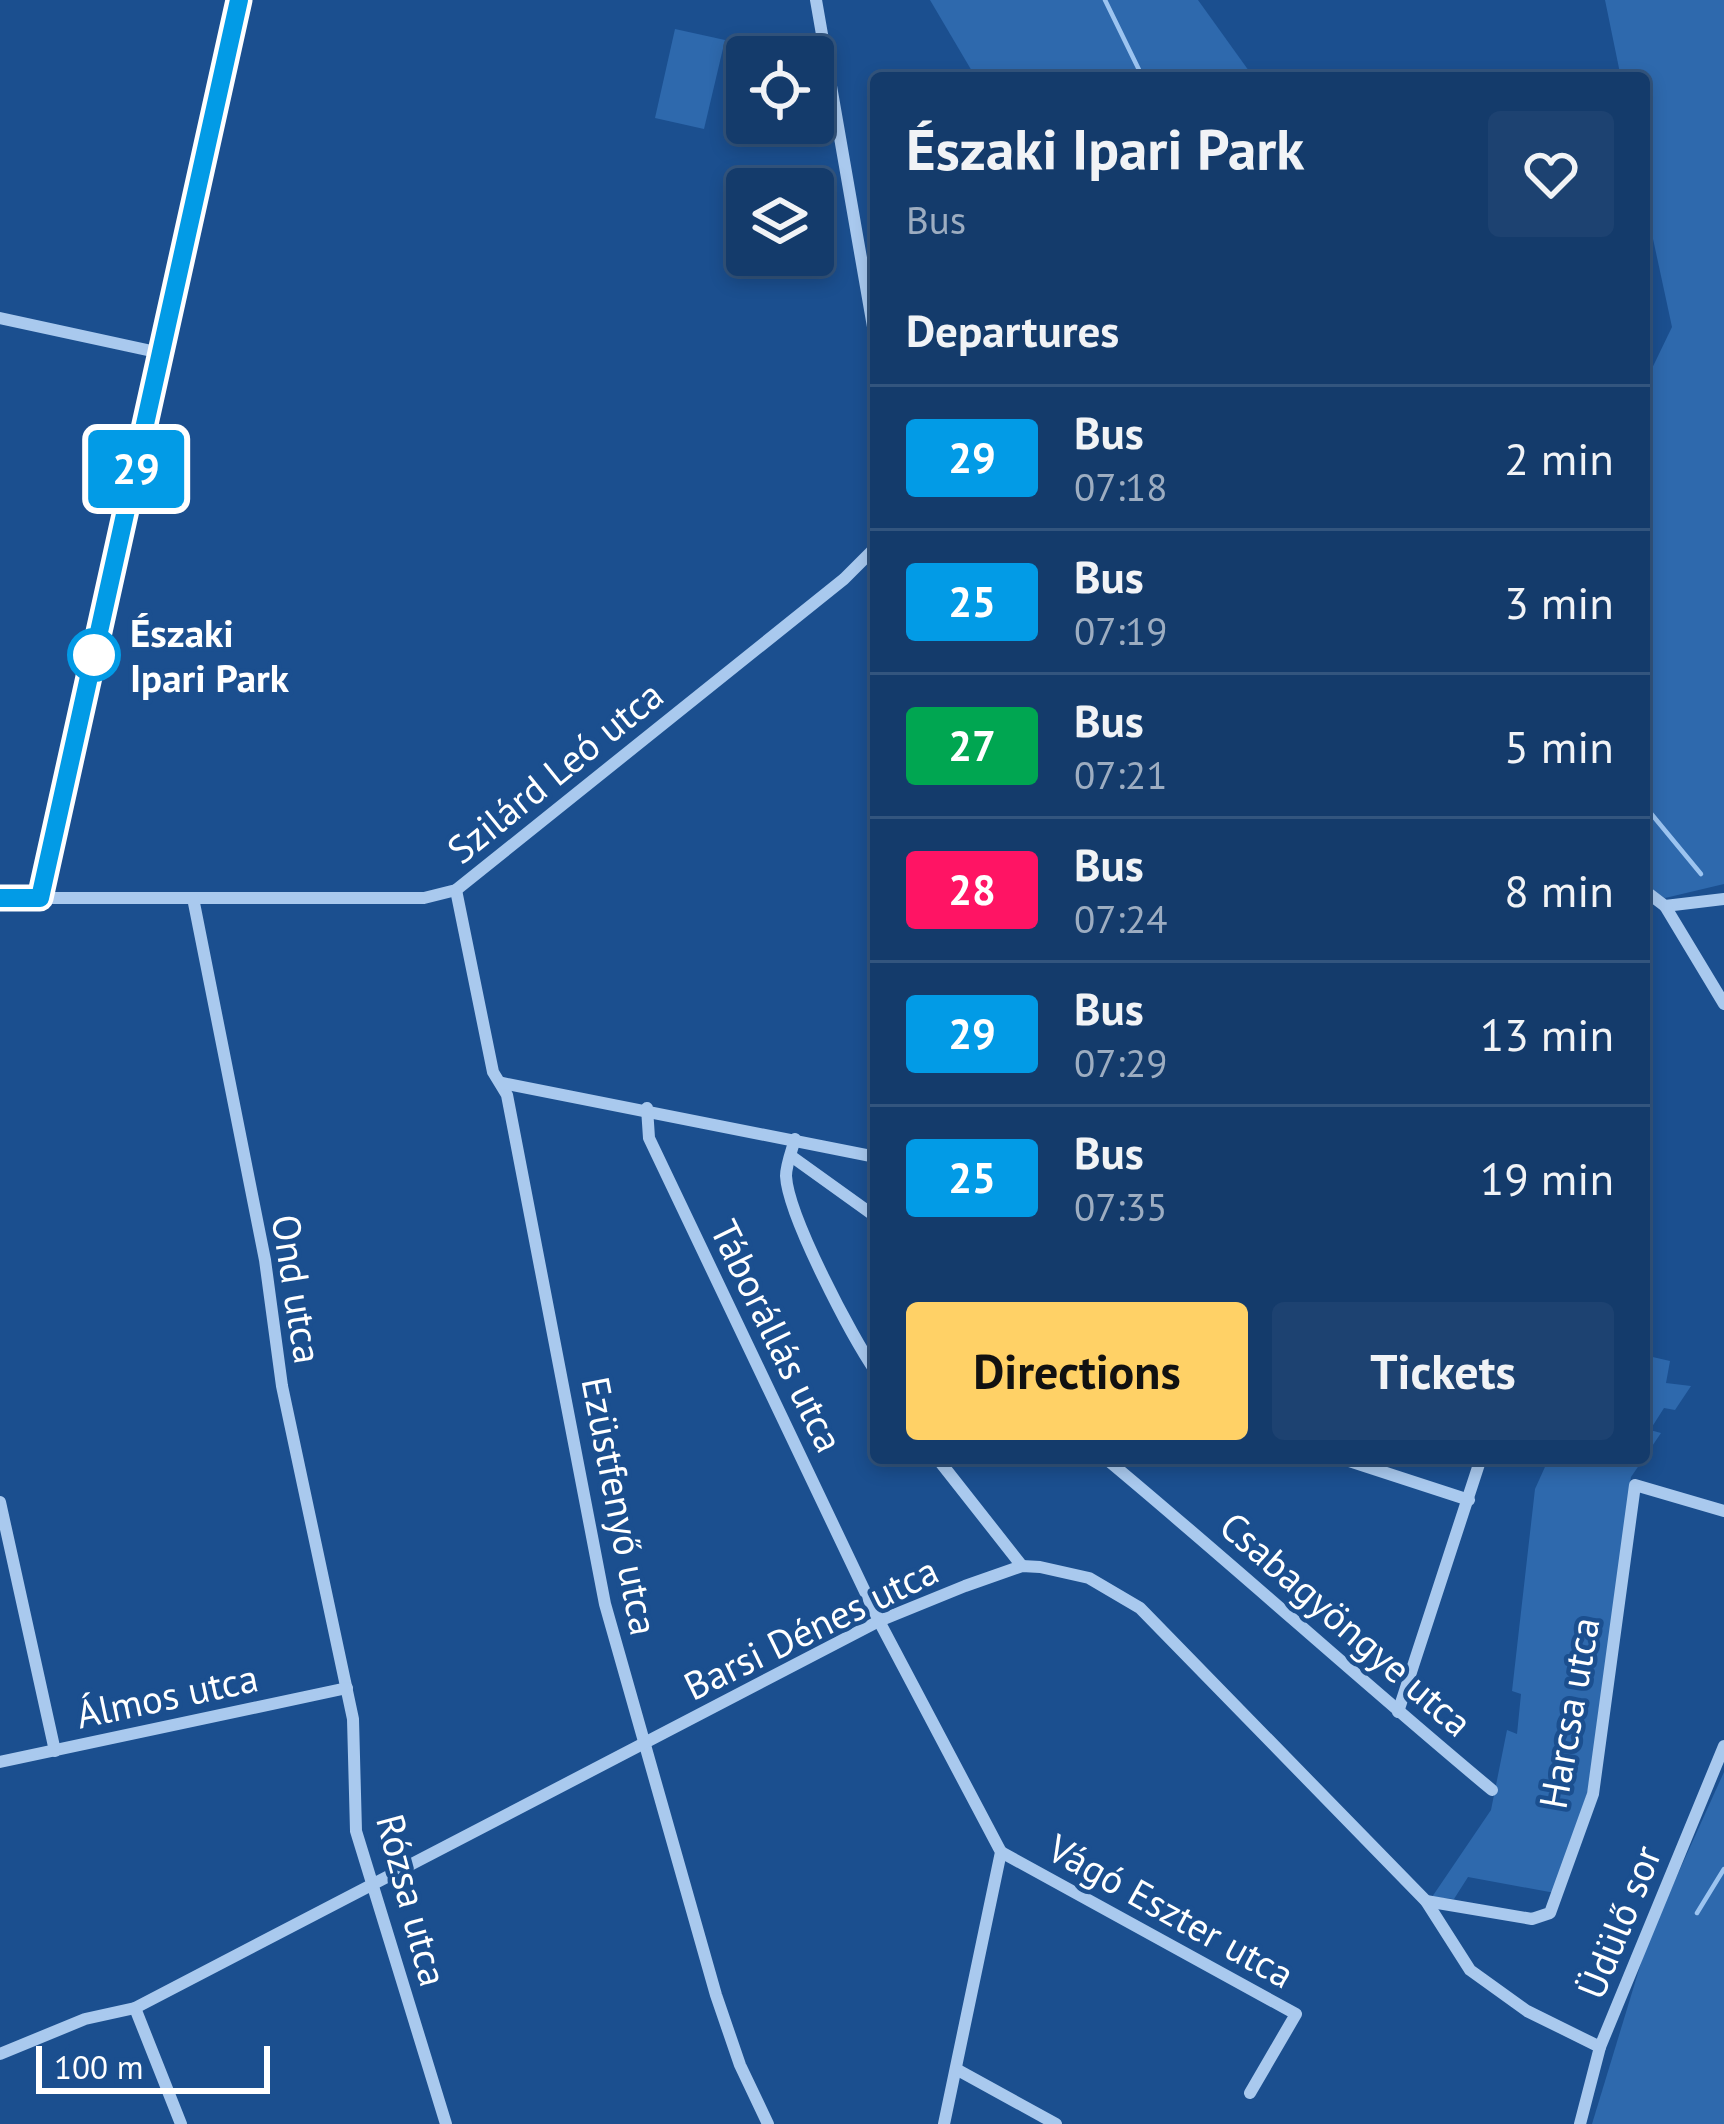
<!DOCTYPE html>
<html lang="en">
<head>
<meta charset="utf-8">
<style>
	body { margin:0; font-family:"PT Sans",sans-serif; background:#1d4271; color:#f1f3f6; height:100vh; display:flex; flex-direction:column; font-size:45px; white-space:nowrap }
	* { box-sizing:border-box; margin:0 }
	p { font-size:39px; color:#9dadc1 }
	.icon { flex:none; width:66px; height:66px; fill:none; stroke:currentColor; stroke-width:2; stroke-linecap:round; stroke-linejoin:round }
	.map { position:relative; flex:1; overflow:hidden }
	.side { position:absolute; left:870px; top:72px; width:780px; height:1392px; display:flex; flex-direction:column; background:#143b6b; border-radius:12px; box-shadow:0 6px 18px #0003,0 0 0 3px #33557e }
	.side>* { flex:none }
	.badge { padding:0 24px; border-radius:9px; font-size:42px; line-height:78px }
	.controls { position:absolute; left:726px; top:36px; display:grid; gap:24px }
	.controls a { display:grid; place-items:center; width:108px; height:108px; border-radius:12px; background:#143b6b; box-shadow:0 6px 18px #0003,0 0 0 3px #33557e; font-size:60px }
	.scale { position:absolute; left:36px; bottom:30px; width:234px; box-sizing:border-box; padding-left:12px; border:6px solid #fff; border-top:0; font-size:33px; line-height:42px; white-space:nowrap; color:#fff; -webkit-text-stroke:9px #1b4f8f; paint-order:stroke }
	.map>.badge { position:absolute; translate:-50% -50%; box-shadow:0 0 0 6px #fff }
	h2 { padding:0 36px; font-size:45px; line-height:108px }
	.round { display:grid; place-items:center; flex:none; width:126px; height:126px; border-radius:12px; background:#1d4271 }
	.summary { display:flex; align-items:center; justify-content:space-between; height:204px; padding:0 36px }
	h1 { font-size:57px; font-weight:700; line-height:90px }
	.primary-button { display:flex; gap:24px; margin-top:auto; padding:24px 36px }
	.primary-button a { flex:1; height:138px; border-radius:12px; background:#ffd166; color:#111; font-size:48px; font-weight:700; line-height:138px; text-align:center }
	.primary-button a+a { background:#1d4271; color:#f1f3f6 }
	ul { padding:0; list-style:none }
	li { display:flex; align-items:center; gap:36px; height:144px; padding:0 36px; border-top:3px solid #33557e }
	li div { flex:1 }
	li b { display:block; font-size:45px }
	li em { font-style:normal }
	li .badge { min-width:132px; font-weight:700; text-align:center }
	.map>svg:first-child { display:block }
</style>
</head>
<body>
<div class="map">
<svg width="1724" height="2124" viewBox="0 0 1724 2124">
	<rect width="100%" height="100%" fill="#1b4f8f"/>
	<g fill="#2e69ad">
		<path d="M930,0H1198L1254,78H976Z"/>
		<path d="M1605,0H1724V884L1665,898L1644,885V385L1672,327L1644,197V78H1621Z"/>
		<path d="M675,29L725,40L704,129L655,118Z"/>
		<path d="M1644,1355L1670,1361L1666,1383L1691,1386L1675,1410L1664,1408L1650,1430L1661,1433L1644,1458Z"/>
		<path d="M1549,1458H1644L1631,1477L1588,1790L1555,1893L1468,1877L1454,1899L1432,1897L1491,1810L1507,1730L1517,1734L1521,1694L1512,1691L1535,1489Z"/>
		<path d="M1724,1772V2124H1592L1648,1940Z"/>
	</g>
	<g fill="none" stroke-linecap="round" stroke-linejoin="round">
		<g stroke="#9cc4f0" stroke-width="4.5">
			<path d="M1105,0L1143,78"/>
			<path d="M1644,805L1701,874"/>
			<path d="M1697,1913L1724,1869"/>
		</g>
		<g stroke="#a9c9ee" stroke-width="12">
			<path d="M816,0L876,344"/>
			<path d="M0,318L161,353"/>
			<path d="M456,890L493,1072L507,1095L605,1604L716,1995L740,2065L768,2124"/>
			<path d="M1644,890L1665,906L1724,899"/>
			<path d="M0,898H424L456,890L844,579L876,547"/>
			<path d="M193,898L265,1260L282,1386L353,1719L356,1831L446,2124"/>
			<path d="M40,899L239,0"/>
			<path d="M1665,906L1724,1004"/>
			<path d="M502,1083L876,1157"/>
			<path d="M647,1108L649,1138L879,1621L1001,1852L944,2124"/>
			<path d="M795,1139C792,1150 786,1165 786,1176C788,1216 852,1337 876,1372"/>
			<path d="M791,1156L876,1217"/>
			<path d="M937,1458L1022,1566"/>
			<path d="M1105,1458C1236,1567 1361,1681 1492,1790"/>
			<path d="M1340,1458L1469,1500"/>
			<path d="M0,1502L55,1751"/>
			<path d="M1398,1712L1481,1458"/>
			<path d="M0,1762L347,1688"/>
			<path d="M1001,1852L1296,2014L1250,2093"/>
			<path d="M1426,1901L1532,1919L1550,1913L1593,1794L1635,1485L1724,1511"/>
			<path d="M135,2008L181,2124"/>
			<path d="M0,2054L85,2019L135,2008L879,1621L965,1586L1022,1566L1040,1567L1089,1578L1140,1608L1426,1901L1470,1970L1527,2011L1600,2047"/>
			<path d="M956,2069L1056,2124"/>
			<path d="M1580,2124L1600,2047L1724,1746"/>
		</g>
	</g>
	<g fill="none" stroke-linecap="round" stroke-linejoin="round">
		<defs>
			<path id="line" d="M0,898H40L239,0"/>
		</defs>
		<use href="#line" stroke="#fff" stroke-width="27"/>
		<use href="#line" stroke="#029be6" stroke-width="18"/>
	</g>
	<circle fill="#fff" stroke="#029be6" stroke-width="6" cx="94" cy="655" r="24"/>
	<g text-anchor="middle" stroke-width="9" stroke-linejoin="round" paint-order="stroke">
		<g font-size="39" font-weight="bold" fill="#fff" stroke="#1b4f8f" text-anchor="start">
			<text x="130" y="647">Északi<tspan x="130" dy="45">Ipari Park</tspan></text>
		</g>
		<g font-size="39" fill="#fff" stroke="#1b4f8f">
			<text transform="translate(555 772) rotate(-39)" y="14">Szilárd Leó utca</text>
			<text transform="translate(297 1289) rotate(81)" y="14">Ond utca</text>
			<text transform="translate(777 1336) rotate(64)" y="14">Táborállás utca</text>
			<text transform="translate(620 1506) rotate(79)" y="14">Ezüstfenyő utca</text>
			<text transform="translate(1346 1624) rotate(41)" y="14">Csabagyöngye utca</text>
			<text transform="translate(811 1628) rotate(-26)" y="14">Barsi Dénes utca</text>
			<text transform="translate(167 1696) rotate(-12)" y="14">Álmos utca</text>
			<text transform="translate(1569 1713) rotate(-80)" y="14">Harcsa utca</text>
			<text transform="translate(412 1900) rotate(75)" y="14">Rózsa utca</text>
			<text transform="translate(1171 1911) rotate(29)" y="14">Vágó Eszter utca</text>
			<text transform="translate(1619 1922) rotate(-68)" y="14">Üdülő sor</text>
		</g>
	</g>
</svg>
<div class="controls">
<a><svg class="icon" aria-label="locate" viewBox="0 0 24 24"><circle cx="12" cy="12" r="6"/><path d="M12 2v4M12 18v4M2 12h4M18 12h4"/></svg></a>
<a><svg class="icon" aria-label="layers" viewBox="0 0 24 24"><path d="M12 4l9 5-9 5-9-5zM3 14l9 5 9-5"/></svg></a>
</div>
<div class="scale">100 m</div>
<b class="badge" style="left:136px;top:469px;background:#029be6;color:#fff">29</b>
<section class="side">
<div class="summary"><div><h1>Északi Ipari Park</h1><p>Bus</p></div><a class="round"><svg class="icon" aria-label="heart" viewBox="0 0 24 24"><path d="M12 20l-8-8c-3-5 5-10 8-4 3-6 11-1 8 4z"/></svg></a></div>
<h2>Departures</h2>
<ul>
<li><span class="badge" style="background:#029be6;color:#fff">29</span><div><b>Bus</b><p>07:18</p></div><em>2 min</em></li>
<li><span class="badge" style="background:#029be6;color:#fff">25</span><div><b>Bus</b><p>07:19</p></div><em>3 min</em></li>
<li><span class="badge" style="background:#00a651;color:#fff">27</span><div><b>Bus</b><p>07:21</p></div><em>5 min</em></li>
<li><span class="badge" style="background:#ff1464;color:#fff">28</span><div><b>Bus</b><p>07:24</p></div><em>8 min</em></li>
<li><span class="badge" style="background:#029be6;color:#fff">29</span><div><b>Bus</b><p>07:29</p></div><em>13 min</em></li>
<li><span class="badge" style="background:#029be6;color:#fff">25</span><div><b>Bus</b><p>07:35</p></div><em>19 min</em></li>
</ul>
<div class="primary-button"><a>Directions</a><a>Tickets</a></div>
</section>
</div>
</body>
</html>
